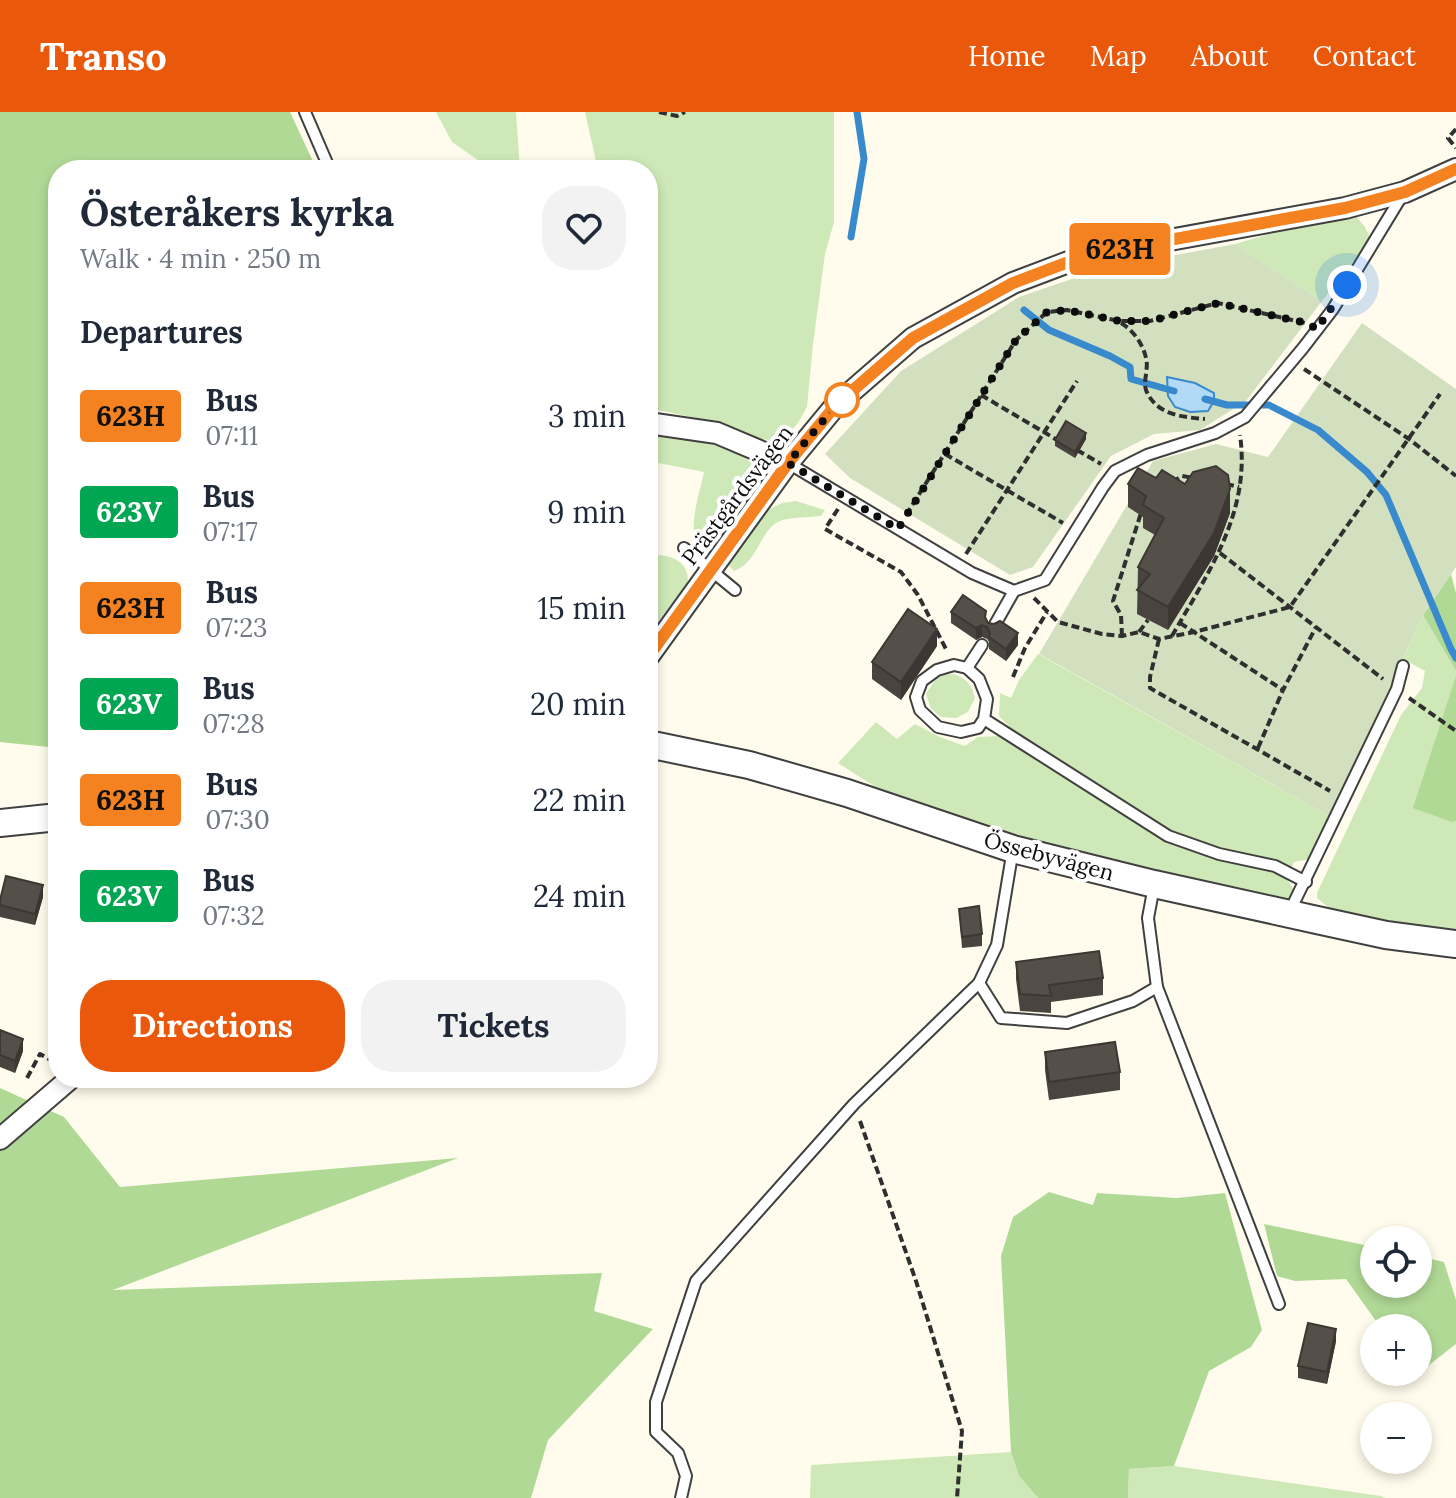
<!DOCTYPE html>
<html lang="en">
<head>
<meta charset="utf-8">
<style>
	body { margin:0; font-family:Lora,serif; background:#f2f2f3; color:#1f2937; height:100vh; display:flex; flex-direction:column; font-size:30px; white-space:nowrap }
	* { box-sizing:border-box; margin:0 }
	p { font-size:26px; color:#747a83 }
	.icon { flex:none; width:44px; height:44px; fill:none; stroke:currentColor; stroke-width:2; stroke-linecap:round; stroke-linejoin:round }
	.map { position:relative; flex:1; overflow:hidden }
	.panel { position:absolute; left:48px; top:48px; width:610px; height:928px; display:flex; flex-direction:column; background:#fff; border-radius:32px; box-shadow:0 4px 12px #0003 }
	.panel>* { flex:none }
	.badge { padding:0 16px; border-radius:6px; font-size:28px; line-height:52px }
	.tools { position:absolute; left:1360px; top:1114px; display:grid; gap:16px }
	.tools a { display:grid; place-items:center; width:72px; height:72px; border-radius:50%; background:#fff; box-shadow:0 4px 12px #0003; font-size:40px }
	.you { position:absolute; width:40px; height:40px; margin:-20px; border:6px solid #fff; border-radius:50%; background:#1a73e8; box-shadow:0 0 0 12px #1a73e833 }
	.map>.badge { position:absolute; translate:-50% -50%; box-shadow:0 0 0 4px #fff }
	h2 { padding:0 32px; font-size:30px; line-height:72px }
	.round { display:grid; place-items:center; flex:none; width:84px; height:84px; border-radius:32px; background:#f2f2f3 }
	.headline { display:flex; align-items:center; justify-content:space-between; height:136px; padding:0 32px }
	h1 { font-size:38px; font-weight:700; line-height:60px }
	.primary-button { display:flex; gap:16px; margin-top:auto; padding:16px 32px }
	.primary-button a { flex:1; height:92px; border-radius:32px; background:#ea580c; color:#fff; font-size:32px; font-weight:700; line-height:92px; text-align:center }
	.primary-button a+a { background:#f2f2f3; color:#1f2937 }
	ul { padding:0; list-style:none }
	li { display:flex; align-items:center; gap:24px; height:96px; padding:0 32px }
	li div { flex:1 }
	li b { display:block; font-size:30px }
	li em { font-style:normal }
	li .badge { min-width:88px; font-weight:700; text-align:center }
	header { display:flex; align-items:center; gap:48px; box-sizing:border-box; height:112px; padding:0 40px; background:#ea580c; color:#fff }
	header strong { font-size:38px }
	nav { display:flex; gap:44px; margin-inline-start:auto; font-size:28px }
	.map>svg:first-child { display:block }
</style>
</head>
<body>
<header>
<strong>Transo</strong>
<nav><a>Home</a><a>Map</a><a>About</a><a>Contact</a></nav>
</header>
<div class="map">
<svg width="1456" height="1386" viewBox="0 0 1456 1386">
	<rect width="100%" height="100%" fill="#fffced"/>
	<g fill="#cee9b7">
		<path d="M436,0H516L520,58H492L452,30Z"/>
		<path d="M585,0H834V110L825,142L813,232L807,295L798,311L788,323L774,329L756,326L735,316L700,307L663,299L648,297V58H598Z"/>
		<path d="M1355,103L1365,115L1370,125L1366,134L1322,189L1235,132L1322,107Z"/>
		<path d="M648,321C674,322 734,332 752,352C755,357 757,364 759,370L711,431L698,433C687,415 700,381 704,360L648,349Z"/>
		<path d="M796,389L825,398L821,404C807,406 788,404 776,411C760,421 757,451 734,459L725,449L764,400L782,391Z"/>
		<path d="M660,443C677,445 688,452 688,470L648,523V454L655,445Z"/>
		<path d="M1423,503L1456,559V824L1335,801L1317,786V781L1401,603L1422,576L1425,559L1403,547Z"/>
		<path d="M1038,542L1331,705L1310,747L1294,750L1287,767L1294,778L1289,787L1274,792L1066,738L885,681L838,651L876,610L897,627L915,612L940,625L965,634L978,625L999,624L1009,614L999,604L1000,581L1011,586L1019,568Z"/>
		<path d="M954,562C967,567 972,573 975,586L968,600L956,606L941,605L931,597L926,582C935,568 937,563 954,562Z"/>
		<path d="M1011,1340L1019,1364L1038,1386H810L811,1353Z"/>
		<path d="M1174,1354L1381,1384L1385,1386H1128L1129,1357Z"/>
	</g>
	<g fill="#b1d996">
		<path d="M0,0H290L317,58H58V636L0,630Z"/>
		<path d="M1451,462L1456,481V559L1423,503Z"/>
		<path d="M1456,564V709L1452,710L1413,696Z"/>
		<path d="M0,976L64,1005L120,1075L458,1046L113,1178L602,1161L594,1199L653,1217L548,1328L531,1386H0Z"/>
		<path d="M1049,1080L1093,1093L1097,1081L1177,1086L1225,1081L1262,1218L1251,1235L1209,1259L1174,1354L1129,1357L1128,1386H1038L1019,1364L1011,1340L1001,1144L1013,1105Z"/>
		<path d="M1264,1112L1374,1135V1172H1418V1144L1444,1150L1456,1188V1232L1415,1264L1412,1260H1418V1216H1381L1346,1167L1295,1169L1277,1164Z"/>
	</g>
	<g fill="#d3e0bf">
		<path d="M1235,132L1322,189L1246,289L1200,318L1154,322L1111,344L1033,455L1010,463L850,366L825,342L901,259L1019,185L1101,157Z"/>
		<path d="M1362,211L1456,277V455L1423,503L1331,705L1039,542L1153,349L1216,332L1268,345Z"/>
	</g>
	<path fill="#b2d9f6" stroke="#398acc" stroke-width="2" d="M1167,265L1195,271L1214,281V289L1208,299L1190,300L1175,295L1168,284Z"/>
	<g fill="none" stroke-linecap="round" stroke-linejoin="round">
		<g stroke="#398acc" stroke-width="7">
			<path d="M851,125L864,47L857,0"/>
			<path d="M1024,198L1049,218L1110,244L1130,255L1131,267L1174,279"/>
			<path d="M1205,287L1227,293H1269L1318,318L1367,360L1386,383L1451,537L1456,546"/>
		</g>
		<defs>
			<g id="service">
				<path d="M305,0L330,58"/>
				<path d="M788,351L972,461L1014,479L1045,468L1103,375L1115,359L1147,343L1215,321L1245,305L1303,236L1333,197L1403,82"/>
				<path d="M684,436L735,478"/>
				<path d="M993,516L1014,479"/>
				<path d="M967,556L982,533"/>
				<path d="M984,607L978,616L961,620L938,615L920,598L916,585L922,569L937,558L954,553L967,556L979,567L987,587L984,607L1168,724L1219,742L1275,754L1306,770"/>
				<path d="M1154,774L1148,806L1157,875L1279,1192"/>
				<path d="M1289,801L1397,577L1403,554"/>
				<path d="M979,871L1001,906L1067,911L1133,889L1157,875"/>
				<path d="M681,1386L686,1364L678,1341L656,1320V1290L696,1169L854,992L979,871L997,833L1013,737"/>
			</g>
			<g id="minor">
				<path d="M648,311L717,321L788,351"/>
				<path d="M648,545L788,351L836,293L913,226L1013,171L1087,143L1345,96L1405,80L1456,57"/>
				<path d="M0,1027L71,966"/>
			</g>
			<g id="tertiary">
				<path d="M648,632L749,653L847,681L1013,737L1154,772L1317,808L1386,823L1456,832"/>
				<path d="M0,711L58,705"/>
			</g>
		</defs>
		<use href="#service" stroke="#404040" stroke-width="14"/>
		<use href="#minor" stroke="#404040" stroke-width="24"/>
		<use href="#tertiary" stroke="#404040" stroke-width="30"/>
		<g stroke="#2f2f2f" stroke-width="4" stroke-dasharray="8 4" stroke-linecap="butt">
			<path d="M659,0L677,4L685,0"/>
			<path d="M1456,17L1448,26L1456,36"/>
			<path d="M1121,211C1133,218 1143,232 1146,246C1149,256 1143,268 1146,278C1156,303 1182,305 1205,307"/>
			<path d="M1304,257L1409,327L1456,364"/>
			<path d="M981,283L1059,329"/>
			<path d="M1077,338L1101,352"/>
			<path d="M945,342L1063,411"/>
			<path d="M1172,370L1182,364L1194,366"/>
			<path d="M1226,372L1239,375"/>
			<path d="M838,397L825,417L901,460L918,483L947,539"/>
			<path d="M906,403L1016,228L1047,200L1067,198L1119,209H1150L1218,191L1305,211"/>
			<path d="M1220,441L1383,567"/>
			<path d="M966,442L1077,269"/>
			<path d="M1034,486L1058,510L1102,522L1122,524L1139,520L1159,527L1194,520L1290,495L1440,282"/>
			<path d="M1180,511L1283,578"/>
			<path d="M1139,520L1148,508"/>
			<path d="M1122,524L1121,503L1113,489L1141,401"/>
			<path d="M1172,524C1208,461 1251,400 1240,323"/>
			<path d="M1159,527L1150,565V576L1330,679"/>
			<path d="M1013,565L1025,536L1047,500"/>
			<path d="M1409,586L1456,619"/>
			<path d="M1258,636L1283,578L1316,515"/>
			<path d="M57,815H58"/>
			<path d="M27,966L40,942L56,951"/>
			<path d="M860,1009L916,1169L962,1319L957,1386"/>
		</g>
		<use href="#service" stroke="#fff" stroke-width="10"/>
		<use href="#minor" stroke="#fff" stroke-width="20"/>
		<use href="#tertiary" stroke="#fff" stroke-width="26"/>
	</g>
	<g fill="#49443f">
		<path d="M1086,327L1075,346L1055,334V328Z"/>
		<path d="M1128,372L1230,401L1214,444L1168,518L1137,502L1138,455L1155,423L1143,416V405L1128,395Z"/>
		<path d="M951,500L986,507L988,511L1018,533L1006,549L989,537V530L987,527L982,525L976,528L951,511Z"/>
		<path d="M937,534L901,588L872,567V550Z"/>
		<path d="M43,785L35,813L0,805V788Z"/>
		<path d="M959,797L982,822V834L962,836Z"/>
		<path d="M1016,850L1103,866V883L1051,890V901L1020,899L1016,867Z"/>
		<path d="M0,918L23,939L15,961L0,955Z"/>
		<path d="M1045,940L1120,960V978L1049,988L1045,958Z"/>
		<path d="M1336,1229L1327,1272L1298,1266V1254Z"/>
	</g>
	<g fill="#3c3733">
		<path d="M1086,321V327L1075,346V340Z"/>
		<path d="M1230,377V401L1214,444L1168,518V495Z"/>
		<path d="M982,513V525L976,528V516Z"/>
		<path d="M937,517V534L901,588V570Z"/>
		<path d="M1018,521V533L1006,549V537Z"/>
		<path d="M43,773V785L35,813V802Z"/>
		<path d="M23,927V939L15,961V949Z"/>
		<path d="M1336,1217V1229L1327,1272V1260Z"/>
	</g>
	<g fill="#554f49" stroke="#3c3733" stroke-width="2">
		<path d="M1066,309L1086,321L1075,340L1055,328Z"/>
		<path d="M1216,354L1228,363L1230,377L1214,421L1168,495L1137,478L1150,462L1138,455L1164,406L1143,393L1146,384L1128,372L1138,356L1156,366L1162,358L1185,372L1193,360Z"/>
		<path d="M963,483L986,499L985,505L988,511L994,512L1000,509L1018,521L1006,537L989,525L990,521L987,515L982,513L976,516L951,500Z"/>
		<path d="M908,497L937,517L901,570L872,550Z"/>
		<path d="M6,764L43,773L35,802L0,793V788Z"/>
		<path d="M979,794L982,822L962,825L959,797Z"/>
		<path d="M1099,839L1103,866L1049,873L1051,884L1020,882L1016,850Z"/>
		<path d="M0,918L23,927L15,949L0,943Z"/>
		<path d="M1115,930L1120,960L1049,970L1045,940Z"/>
		<path d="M1308,1211L1336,1217L1327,1260L1298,1254Z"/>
	</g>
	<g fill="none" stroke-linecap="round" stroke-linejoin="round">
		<defs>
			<path id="line" d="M648,545L788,351L836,293L913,226L1013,171L1087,143L1345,96L1405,80L1456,57"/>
		</defs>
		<use href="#line" stroke="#fff" stroke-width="18"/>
		<use href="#line" stroke="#f58220" stroke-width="12"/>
		<path stroke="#0d0d0d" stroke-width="8" stroke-dasharray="0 14.4" d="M842,288L836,293L788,351L898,417L1016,228L1047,200L1067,198L1119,209H1150L1218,191L1306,211L1317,217L1347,173"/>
	</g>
	<circle fill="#fff" stroke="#f58220" stroke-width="4" cx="842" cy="288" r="16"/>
	<g text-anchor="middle" stroke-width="8" stroke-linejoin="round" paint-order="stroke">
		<g font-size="22" fill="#0d0d0d" stroke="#fff">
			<text transform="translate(737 383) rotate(-53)" y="8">Prästgårdsvägen</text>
			<text transform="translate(1049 744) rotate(15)" y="8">Össebyvägen</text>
		</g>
	</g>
</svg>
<div class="tools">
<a><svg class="icon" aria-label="locate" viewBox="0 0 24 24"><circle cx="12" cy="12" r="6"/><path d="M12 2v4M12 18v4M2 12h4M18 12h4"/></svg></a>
<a>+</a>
<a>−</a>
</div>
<div class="you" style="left:1347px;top:173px"></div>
<b class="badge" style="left:1120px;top:137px;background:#f58220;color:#111">623H</b>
<section class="panel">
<div class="headline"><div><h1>Österåkers kyrka</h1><p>Walk · 4 min · 250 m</p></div><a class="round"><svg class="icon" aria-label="heart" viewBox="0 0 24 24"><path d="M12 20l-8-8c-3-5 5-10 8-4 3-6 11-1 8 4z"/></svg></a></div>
<h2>Departures</h2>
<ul>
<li><span class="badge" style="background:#f58220;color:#111">623H</span><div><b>Bus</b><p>07:11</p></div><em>3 min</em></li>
<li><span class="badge" style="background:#00a651;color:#fff">623V</span><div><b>Bus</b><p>07:17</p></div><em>9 min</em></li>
<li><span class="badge" style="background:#f58220;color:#111">623H</span><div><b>Bus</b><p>07:23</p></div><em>15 min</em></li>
<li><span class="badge" style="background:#00a651;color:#fff">623V</span><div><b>Bus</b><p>07:28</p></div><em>20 min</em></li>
<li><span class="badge" style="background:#f58220;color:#111">623H</span><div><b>Bus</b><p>07:30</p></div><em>22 min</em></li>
<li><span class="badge" style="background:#00a651;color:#fff">623V</span><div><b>Bus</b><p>07:32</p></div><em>24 min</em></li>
</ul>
<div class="primary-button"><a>Directions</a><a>Tickets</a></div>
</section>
</div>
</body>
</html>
